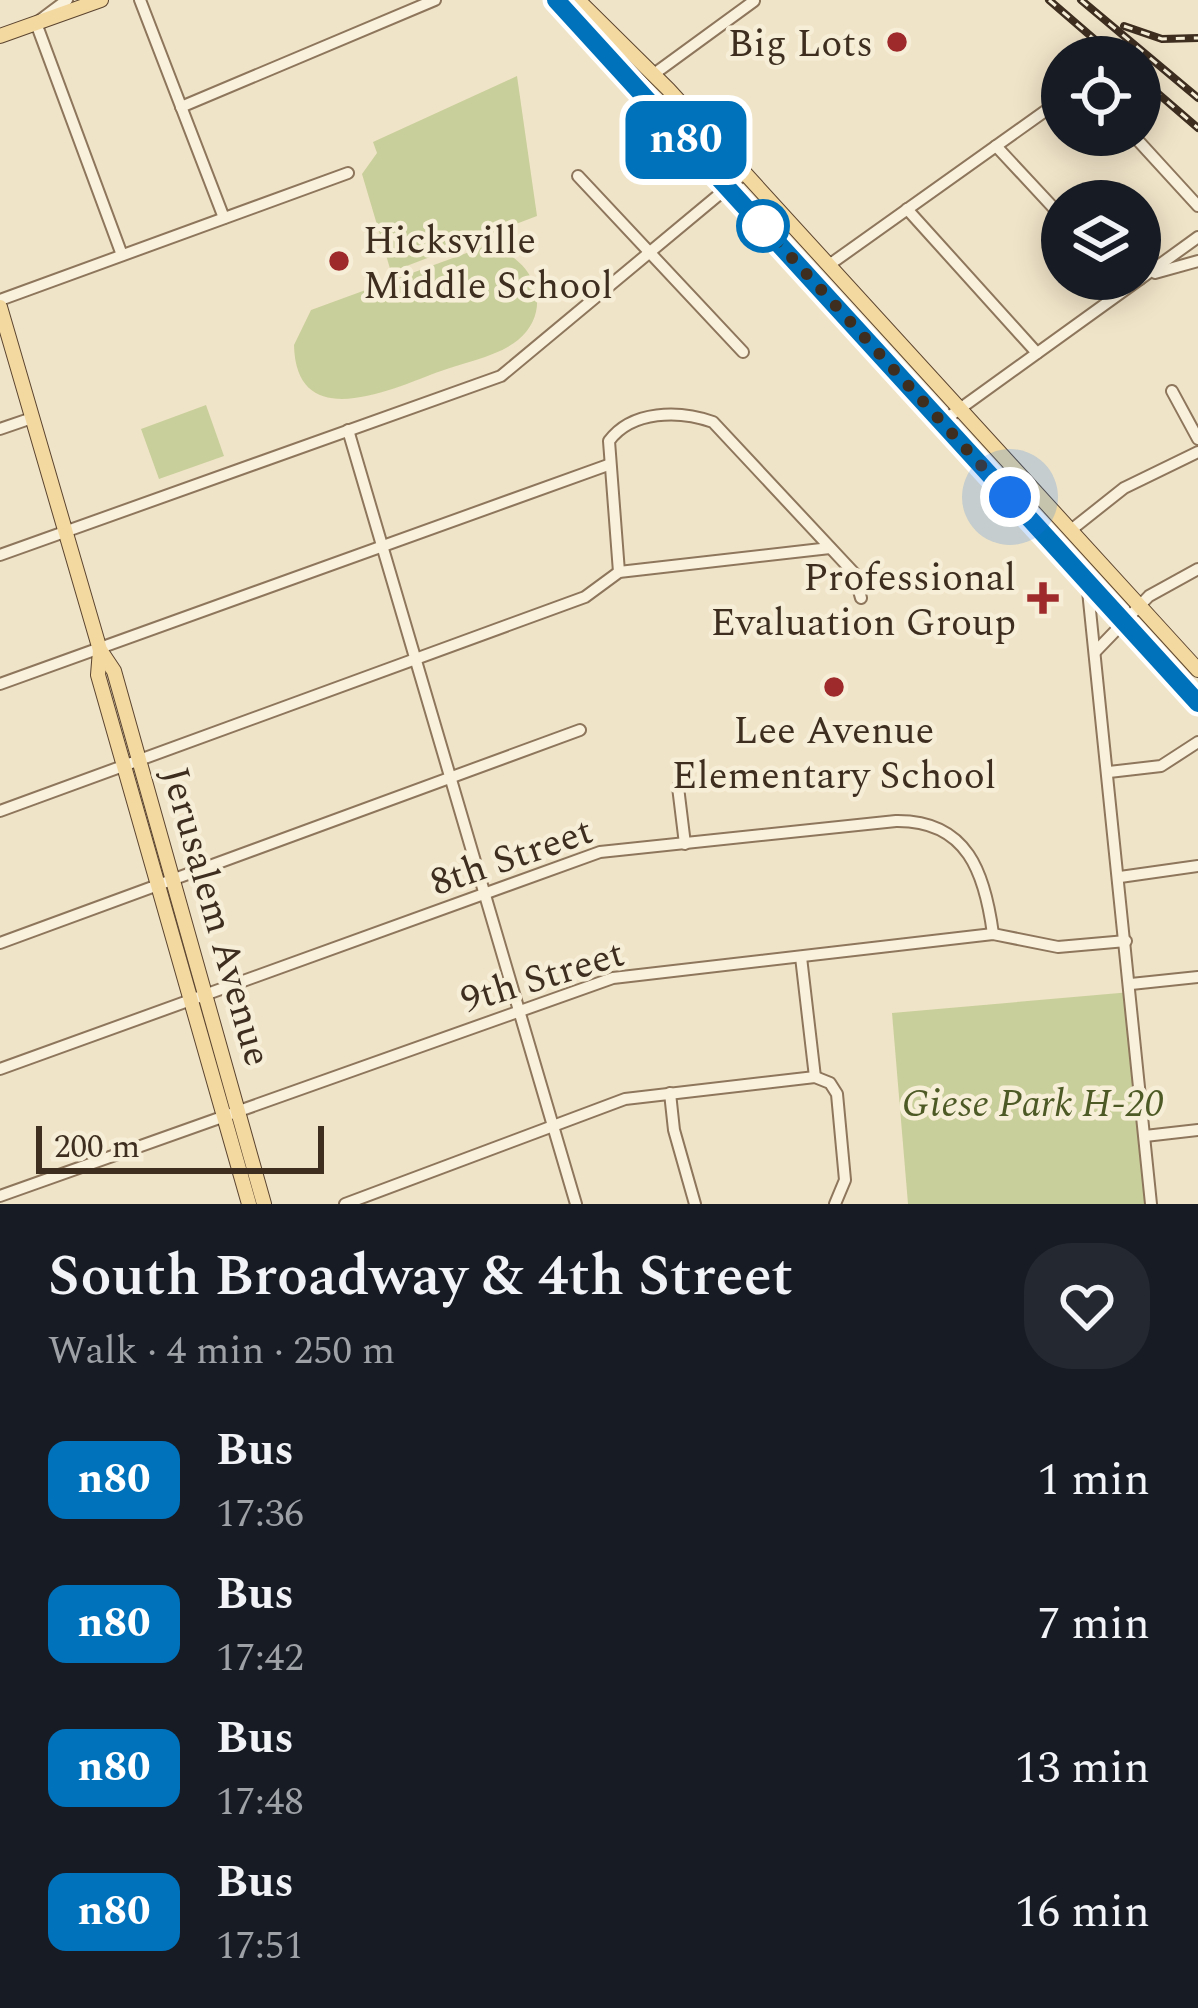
<!DOCTYPE html>
<html lang="en">
<head>
<meta charset="utf-8">
<style>
	body { margin:0; font-family:Spectral,serif; background:#242831; color:#f1f3f6; height:100vh; display:flex; flex-direction:column; font-size:45px; white-space:nowrap }
	* { box-sizing:border-box; margin:0 }
	p { font-size:39px; color:#9ea1a6 }
	.icon { flex:none; width:66px; height:66px; fill:none; stroke:currentColor; stroke-width:2; stroke-linecap:round; stroke-linejoin:round }
	.map { position:relative; height:1204px; overflow:hidden }
	.side { display:flex; flex-direction:column; background:#171b24; flex:1 }
	.side>* { flex:none }
	.badge { padding:0 24px; border-radius:18px; font-size:42px; line-height:78px }
	.tools { position:absolute; left:1041px; top:36px; display:grid; gap:24px }
	.tools a { display:grid; place-items:center; width:120px; height:120px; border-radius:50%; background:#171b24; box-shadow:0 6px 30px #0003; font-size:60px }
	.scale { position:absolute; left:36px; bottom:30px; width:288px; box-sizing:border-box; padding-left:12px; border:6px solid #3d2e20; border-top:0; font-size:33px; line-height:42px; white-space:nowrap; color:#3d2e20; -webkit-text-stroke:9px #f7eed8; paint-order:stroke }
	.you { position:absolute; width:60px; height:60px; margin:-30px; border:9px solid #fff; border-radius:50%; background:#1a73e8; box-shadow:0 0 0 18px #1a73e833 }
	.map>.badge { position:absolute; translate:-50% -50%; box-shadow:0 0 0 6px #fff }
	.round { display:grid; place-items:center; flex:none; width:126px; height:126px; border-radius:48px; background:#242831 }
	.summary { display:flex; align-items:center; justify-content:space-between; height:204px; padding:0 48px }
	h1 { font-size:57px; font-weight:600; line-height:90px }
	ul { padding:0; list-style:none }
	li { display:flex; align-items:center; gap:36px; height:144px; padding:0 48px }
	li div { flex:1 }
	li b { display:block; font-size:45px }
	li em { font-style:normal }
	li .badge { min-width:132px; font-weight:700; text-align:center }
	.map>svg:first-child { display:block }
</style>
</head>
<body>
<div class="map">
<svg width="1198" height="1204" viewBox="0 0 1198 1204">
	<rect width="100%" height="100%" fill="#f0e4c8"/>
	<g fill="#c9cf9b">
		<path d="M517,76L537,216L391,272L362,174L377,153L373,142Z"/>
		<path d="M483,247C530,250 558,307 518,340C499,356 465,362 441,371C394,388 296,436 294,345L311,310Z"/>
		<path d="M206,405L224,456L159,479L141,429Z"/>
		<path d="M1131,992L1149,1204H908L892,1013Z"/>
	</g>
	<g fill="none" stroke-linecap="round" stroke-linejoin="round">
		<defs>
			<g id="minor">
				<path d="M67,0L36,23L122,255"/>
				<path d="M140,0L224,218"/>
				<path d="M654,74L754,1"/>
				<path d="M181,107L435,0"/>
				<path d="M1133,135L1198,206"/>
				<path d="M996,146L1062,217"/>
				<path d="M578,176L743,352"/>
				<path d="M907,209L1037,353"/>
				<path d="M829,265L1062,99"/>
				<path d="M1155,273L1198,261"/>
				<path d="M1140,279L1198,237"/>
				<path d="M0,300L348,173"/>
				<path d="M1172,391L1198,439"/>
				<path d="M943,421L1140,279"/>
				<path d="M0,429L32,418"/>
				<path d="M348,430L576,1204"/>
				<path d="M1071,530L1124,488L1198,452"/>
				<path d="M0,555L501,376L745,173"/>
				<path d="M619,572L609,441C632,410 679,410 713,422L854,573L861,598"/>
				<path d="M1087,581L1151,1204"/>
				<path d="M1096,651L1149,596L1198,569"/>
				<path d="M0,684L608,465"/>
				<path d="M1109,772L1161,766L1198,742"/>
				<path d="M678,787L685,844"/>
				<path d="M0,811L585,597L619,572L830,548"/>
				<path d="M1120,877L1198,866"/>
				<path d="M0,943L580,730"/>
				<path d="M801,957L815,1077"/>
				<path d="M1131,984L1198,977"/>
				<path d="M0,1069L600,852L896,821C968,820 985,874 993,934"/>
				<path d="M670,1093L674,1130L695,1204"/>
				<path d="M1145,1136L1198,1130"/>
				<path d="M0,1196L613,978L993,934L1058,947L1126,941"/>
				<path d="M345,1204L625,1099L815,1077L830,1083L837,1094L845,1180L835,1204"/>
			</g>
			<g id="major">
				<path d="M556,0L1198,703"/>
				<path d="M578,0L668,89L1198,670"/>
				<path d="M0,36L101,0"/>
				<path d="M0,307L100,650L114,671L264,1204"/>
				<path d="M100,650L98,675L249,1204"/>
			</g>
		</defs>
		<use href="#minor" stroke="#8d765c" stroke-width="14"/>
		<use href="#major" stroke="#5b4430" stroke-width="16"/>
		<use href="#minor" stroke="#faf1dc" stroke-width="10"/>
		<use href="#major" stroke="#f3d9a0" stroke-width="14"/>
		<defs>
			<g id="rail">
				<path d="M1049,0L1115,57"/>
				<path d="M1081,0L1198,98"/>
				<path d="M1124,26L1162,39L1198,38"/>
				<path d="M1140,78L1198,128"/>
			</g>
		</defs>
		<use href="#rail" stroke="#3d2e20" stroke-width="8"/>
		<use href="#rail" stroke="#f7eed8" stroke-width="3" stroke-dasharray="9" stroke-linecap="butt"/>
	</g>
	<g fill="none" stroke-linecap="round" stroke-linejoin="round">
		<defs>
			<path id="line" d="M556,0L1198,703"/>
		</defs>
		<use href="#line" stroke="#fff" stroke-width="27"/>
		<use href="#line" stroke="#0072bc" stroke-width="18"/>
		<path stroke="#3d2e20" stroke-width="12" stroke-dasharray="0 21.6" d="M763,226L1010,497"/>
	</g>
	<g fill="#9e2a2b" stroke="#f7eed8" stroke-width="4.5">
		<circle cx="897" cy="42" r="12"/>
		<circle cx="339" cy="261" r="12"/>
		<path d="M1037 580h12v12h12v12h-12v12h-12v-12h-12v-12h12z"/>
		<circle cx="834" cy="687" r="12"/>
	</g>
	<circle fill="#fff" stroke="#0072bc" stroke-width="6" cx="763" cy="226" r="24"/>
	<g text-anchor="middle" stroke-width="9" stroke-linejoin="round" paint-order="stroke">
		<g font-size="39" fill="#3d2e20" stroke="#f7eed8" text-anchor="end">
			<text x="873" y="56">Big Lots</text>
			<text x="363" y="253" text-anchor="start">Hicksville<tspan x="363" dy="45">Middle School</tspan></text>
			<text x="1016" y="590">Professional<tspan x="1016" dy="45">Evaluation Group</tspan></text>
			<text x="834" y="743" text-anchor="middle">Lee Avenue<tspan x="834" dy="45">Elementary School</tspan></text>
		</g>
		<g font-size="39" fill="#3d2e20" stroke="#f7eed8">
			<text transform="translate(511 855) rotate(-19)" y="14">8th Street</text>
			<text transform="translate(218 916) rotate(74)" y="14">Jerusalem Avenue</text>
			<text transform="translate(542 975) rotate(-17)" y="14">9th Street</text>
		</g>
		<g font-size="39" font-style="italic" fill="#4d5a26" stroke="#f7eed8">
			<text x="1033" y="1116">Giese Park H-20</text>
		</g>
	</g>
</svg>
<div class="tools">
<a><svg class="icon" aria-label="locate" viewBox="0 0 24 24"><circle cx="12" cy="12" r="6"/><path d="M12 2v4M12 18v4M2 12h4M18 12h4"/></svg></a>
<a><svg class="icon" aria-label="layers" viewBox="0 0 24 24"><path d="M12 4l9 5-9 5-9-5zM3 14l9 5 9-5"/></svg></a>
</div>
<div class="scale">200 m</div>
<div class="you" style="left:1010px;top:497px"></div>
<b class="badge" style="left:686px;top:140px;background:#0072bc;color:#fff">n80</b>
</div>
<section class="side">
<div class="summary"><div><h1>South Broadway &amp; 4th Street</h1><p>Walk · 4 min · 250 m</p></div><a class="round"><svg class="icon" aria-label="heart" viewBox="0 0 24 24"><path d="M12 20l-8-8c-3-5 5-10 8-4 3-6 11-1 8 4z"/></svg></a></div>
<ul>
<li><span class="badge" style="background:#0072bc;color:#fff">n80</span><div><b>Bus</b><p>17:36</p></div><em>1 min</em></li>
<li><span class="badge" style="background:#0072bc;color:#fff">n80</span><div><b>Bus</b><p>17:42</p></div><em>7 min</em></li>
<li><span class="badge" style="background:#0072bc;color:#fff">n80</span><div><b>Bus</b><p>17:48</p></div><em>13 min</em></li>
<li><span class="badge" style="background:#0072bc;color:#fff">n80</span><div><b>Bus</b><p>17:51</p></div><em>16 min</em></li>
</ul>
</section>
</body>
</html>
